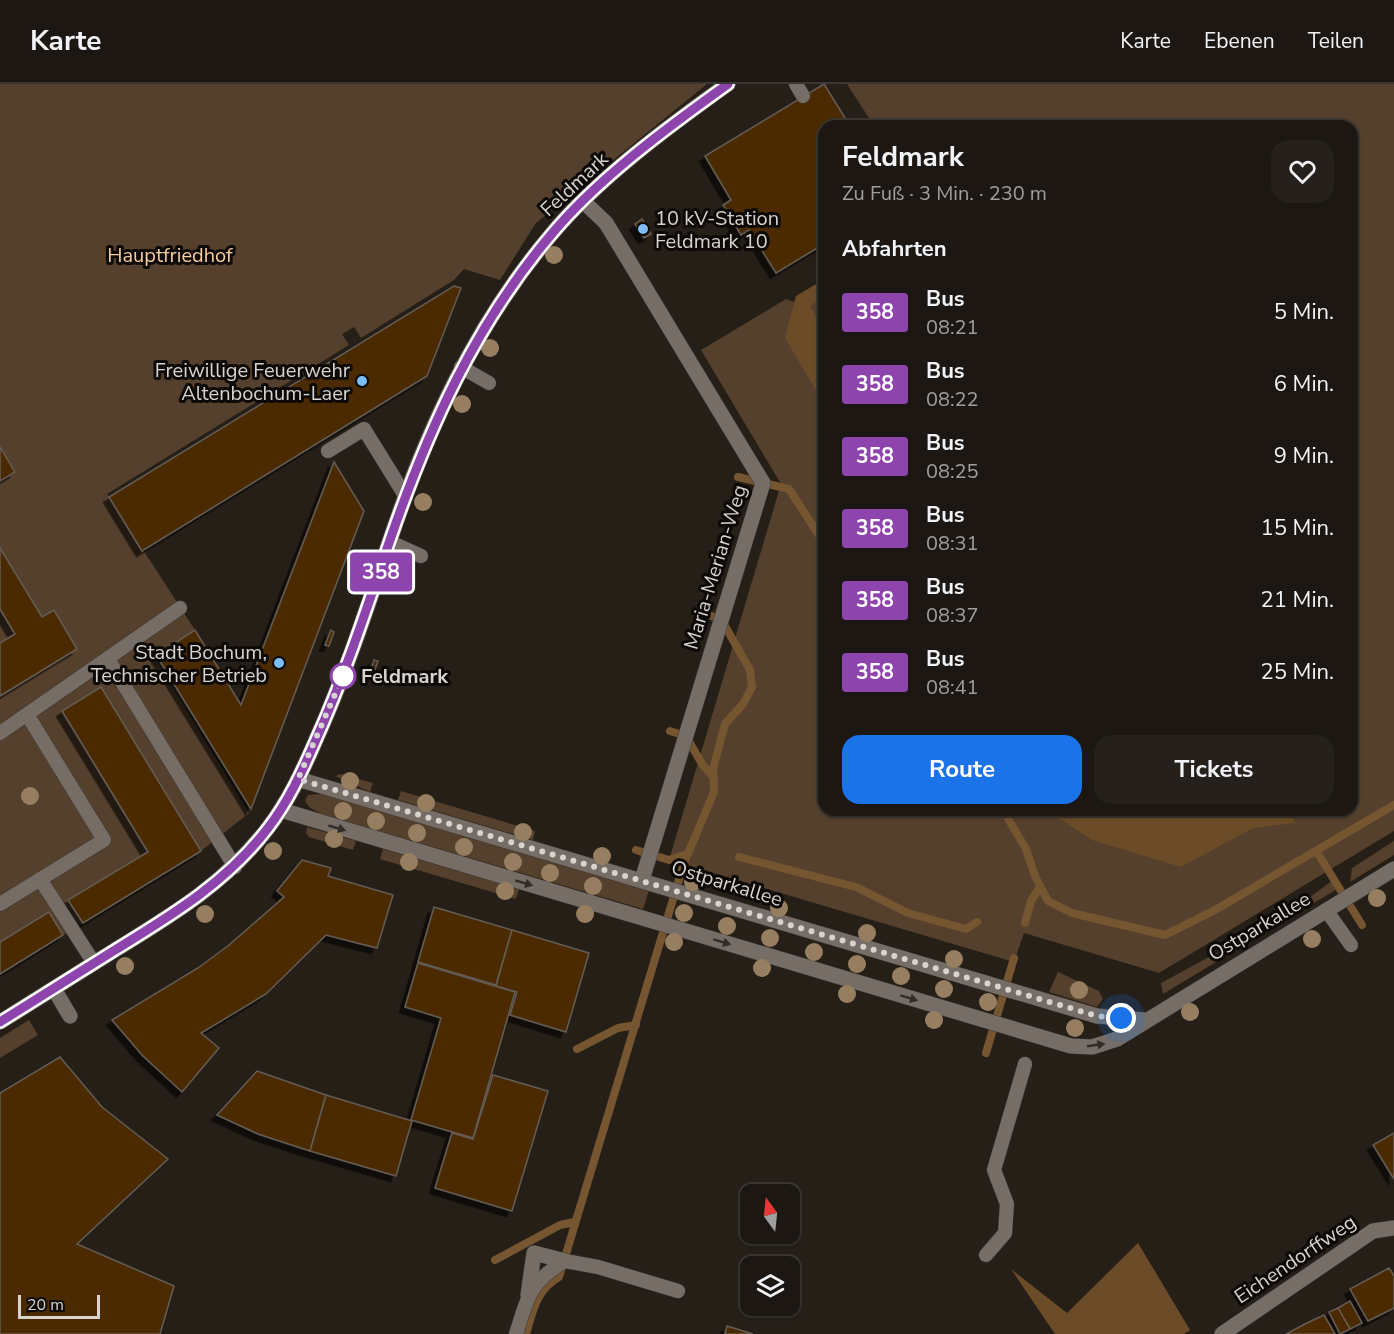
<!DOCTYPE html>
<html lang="de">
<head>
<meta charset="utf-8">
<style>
	body { margin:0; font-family:"Nunito Sans",sans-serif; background:#25201b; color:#f1f3f6; height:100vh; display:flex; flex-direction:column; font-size:22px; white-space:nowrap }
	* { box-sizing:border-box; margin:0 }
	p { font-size:20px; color:#a09f9f }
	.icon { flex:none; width:33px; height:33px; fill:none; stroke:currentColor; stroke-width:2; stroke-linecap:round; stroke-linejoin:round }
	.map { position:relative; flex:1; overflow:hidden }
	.side { position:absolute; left:818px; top:36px; width:540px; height:696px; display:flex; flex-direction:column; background:#1c1712; border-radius:18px; box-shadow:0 2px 4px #0004,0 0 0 2px #3a3632 }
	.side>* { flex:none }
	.badge { padding:0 12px; border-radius:4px; font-size:21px; line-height:39px }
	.needle { width:39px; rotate:345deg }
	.buttons { position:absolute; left:740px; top:1100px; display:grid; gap:12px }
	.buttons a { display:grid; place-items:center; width:60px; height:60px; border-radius:12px; background:#1c1712; box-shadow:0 2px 4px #0004,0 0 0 2px #3a3632; font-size:30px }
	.scale { position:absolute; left:18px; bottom:15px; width:82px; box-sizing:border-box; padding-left:6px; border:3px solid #d7d3ce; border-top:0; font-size:16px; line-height:21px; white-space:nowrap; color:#d7d3ce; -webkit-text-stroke:4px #0c0907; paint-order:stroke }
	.you { position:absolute; width:30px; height:30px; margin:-15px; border:4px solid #fff; border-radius:50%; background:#1a73e8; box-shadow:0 0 0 9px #1a73e833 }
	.map>.badge { position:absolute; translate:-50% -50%; box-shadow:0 0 0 3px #fff }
	h2 { padding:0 24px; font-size:22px; line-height:54px }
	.round { display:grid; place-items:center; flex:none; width:63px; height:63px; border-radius:18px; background:#25201b }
	.summary { display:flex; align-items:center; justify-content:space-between; height:102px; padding:0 24px }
	h1 { font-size:28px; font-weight:700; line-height:45px }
	.cta { display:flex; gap:12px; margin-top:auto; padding:12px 24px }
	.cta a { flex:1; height:69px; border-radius:18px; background:#1a73e8; color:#fff; font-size:24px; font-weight:700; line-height:69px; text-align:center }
	.cta a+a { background:#25201b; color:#f1f3f6 }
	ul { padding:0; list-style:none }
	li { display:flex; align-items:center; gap:18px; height:72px; padding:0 24px }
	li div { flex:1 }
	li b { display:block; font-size:22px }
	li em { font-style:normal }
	li .badge { min-width:66px; font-weight:700; text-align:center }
	header { display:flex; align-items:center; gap:36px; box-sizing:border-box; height:84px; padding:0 30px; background:#1c1712; border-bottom:2px solid #3a3632 }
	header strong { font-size:28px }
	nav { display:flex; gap:33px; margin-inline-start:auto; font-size:21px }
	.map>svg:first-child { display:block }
</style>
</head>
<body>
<header>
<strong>Karte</strong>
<nav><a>Karte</a><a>Ebenen</a><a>Teilen</a></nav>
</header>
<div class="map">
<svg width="1394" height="1250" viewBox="0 0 1394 1250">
	<defs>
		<filter id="shadow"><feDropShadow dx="-5.5" dy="5.5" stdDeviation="0" flood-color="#0009"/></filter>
	</defs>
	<rect width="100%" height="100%" fill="#251f18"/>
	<g fill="#54402c">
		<path d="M0,0H707L536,139L500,196L464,185L454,196L361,254L354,243L342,250L349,261L107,410L195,546L154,572L249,729L201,767L0,890Z"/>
		<path d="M847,0H1394V747L1159,889L1024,849L1014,878L669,776L781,400L701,266L786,215L794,218L823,200L824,726H1352V42H874Z"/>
		<path d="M341,690L373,699L370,708L335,692Z"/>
		<path d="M401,707L535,747L533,756L398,716Z"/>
		<path d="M323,710L649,806L643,825L321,730L309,723L305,717L308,711Z"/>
		<path d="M307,743L356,757L353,766L309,753L306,749Z"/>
		<path d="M1394,757V771L1350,798L1352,784Z"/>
		<path d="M383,765L519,805L516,815L380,775Z"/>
		<path d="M1333,796L1339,804L1163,910L1161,899L1285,832Z"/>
		<path d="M1058,888L1099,907L1103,915L1097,923L1049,908Z"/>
		<path d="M29,936L38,951L0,974V954Z"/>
	</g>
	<g fill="#6c4c28">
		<path d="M823,196V214L810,222L823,245V318L785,254L796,212Z"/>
		<path d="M1047,726H1288L1296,739L1253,744L1181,783L1092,756Z"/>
		<path d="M1138,1159L1190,1246L1184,1250H1055L1011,1185L1067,1229Z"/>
	</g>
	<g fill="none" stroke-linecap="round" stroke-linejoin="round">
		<g stroke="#765531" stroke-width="8">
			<path d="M738,393L789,405L824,459"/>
			<path d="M670,647L686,652L702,680L714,694"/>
			<path d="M1003,726L1026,765L1035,792L1048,817L1072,829L1165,851L1215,826L1394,721"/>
			<path d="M636,766L669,776L687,770"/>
			<path d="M1317,768L1362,841"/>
			<path d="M739,773L856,803L908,829L966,845L977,838"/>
			<path d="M1025,839L1031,817L1040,803"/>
			<path d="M577,965L618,944L636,941"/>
			<path d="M986,969L1014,874"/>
			<path d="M495,1176L560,1141L574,1138"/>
			<path d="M526,1250C533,1227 536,1206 559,1193L684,779L714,708L713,685L725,640L743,620L752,603L750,586L721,535L705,530"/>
		</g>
	</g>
	<g fill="#4b2c04" stroke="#645c55" stroke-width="1.5" filter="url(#shadow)">
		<path d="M824,0L850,42H824V160L776,189L749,146L741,151L723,121L731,116L705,72Z"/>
		<path d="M642,135L651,150L644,154L635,140Z"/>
		<path d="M454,202L461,204L427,292L142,467L109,413Z"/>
		<path d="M0,363L15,388L0,397Z"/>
		<path d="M334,378L364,427L251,725L156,571L195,546L241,621Z"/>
		<path d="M0,464L42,533L54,526L77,565L0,612V559L15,550L0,525Z"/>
		<path d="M331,546L334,548L329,562L325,561Z"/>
		<path d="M374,576L378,577L373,591L370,590Z"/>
		<path d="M101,603L201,767L83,839L68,816L148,768L62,627Z"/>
		<path d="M302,776L331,784L328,792L393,811L377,864L326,851L266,910L201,949L219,964L182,1008L143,972L112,936L198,884L229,861L284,813L277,807Z"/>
		<path d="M434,823L512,846L496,901L418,878Z"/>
		<path d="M49,828L63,851L0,890V858Z"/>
		<path d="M512,846L589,869L566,948L510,931L517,908L496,902Z"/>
		<path d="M418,879L515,908L473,1054L411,1036L441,934L405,923Z"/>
		<path d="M60,973L102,1023L168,1075L77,1160L174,1202L160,1250H0V1009Z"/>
		<path d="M257,987L326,1011L310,1067L258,1050L217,1031Z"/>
		<path d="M493,991L548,1007L512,1127L435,1104L452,1049L473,1055Z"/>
		<path d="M326,1011L412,1037L396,1092L310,1067Z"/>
		<path d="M1394,1049V1095L1373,1061Z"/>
		<path d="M1389,1184L1394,1192V1224L1368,1237L1350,1205Z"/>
		<path d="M1350,1217L1362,1239L1350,1245L1338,1224Z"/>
		<path d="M1338,1224L1350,1245L1340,1250L1329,1228Z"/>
		<path d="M1324,1231L1335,1250H1286L1309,1238Z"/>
		<path d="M727,1242L753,1250H725Z"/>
	</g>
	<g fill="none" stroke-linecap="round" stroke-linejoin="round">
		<defs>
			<g id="service">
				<path d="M796,0L803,12"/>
				<path d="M461,283L489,299"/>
				<path d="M328,367L364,345L406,413"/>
				<path d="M390,458L421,472"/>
				<path d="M108,575L235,783"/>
				<path d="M0,649L180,524"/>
				<path d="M40,795L94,879"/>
				<path d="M0,820L104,756L28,632"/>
				<path d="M1326,826L1351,861"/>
				<path d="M986,1171L1005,1149L1007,1120L994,1086L1025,980"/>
				<path d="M516,1250C528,1212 530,1198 565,1177L598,1183L678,1207"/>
			</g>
			<g id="minor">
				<path d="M583,117L606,139L763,399L642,796"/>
				<path d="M298,695L1097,932L1145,936"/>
				<path d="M281,726L1071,962L1092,963L1117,955L1394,785"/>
				<path d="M54,905L70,932"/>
				<path d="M0,938C39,914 77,890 115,866C172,831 227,798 268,744C288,718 302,688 315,658C345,592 367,524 390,456C427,346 475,241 550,152C596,96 669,42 728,0"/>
				<path d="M528,1211L534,1169L565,1177"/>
				<path d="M1222,1250L1373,1147L1394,1144"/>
			</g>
		</defs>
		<use href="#service" stroke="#3e3934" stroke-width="15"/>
		<use href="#minor" stroke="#3e3934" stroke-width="16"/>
		<use href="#service" stroke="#766e66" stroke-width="14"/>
		<use href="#minor" stroke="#766e66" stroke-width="15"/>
	</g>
	<g fill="#987e61">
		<circle cx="554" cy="171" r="9"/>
		<circle cx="490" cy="264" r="9"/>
		<circle cx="462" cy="320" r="9"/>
		<circle cx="423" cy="418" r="9"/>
		<circle cx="350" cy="697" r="9"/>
		<circle cx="30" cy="712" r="9"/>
		<circle cx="426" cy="719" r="9"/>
		<circle cx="343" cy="727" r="9"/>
		<circle cx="376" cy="737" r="9"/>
		<circle cx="523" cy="748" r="9"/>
		<circle cx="417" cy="749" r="9"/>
		<circle cx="334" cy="755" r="9"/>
		<circle cx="464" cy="763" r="9"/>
		<circle cx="273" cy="767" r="9"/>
		<circle cx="602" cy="772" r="9"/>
		<circle cx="409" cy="778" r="9"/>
		<circle cx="513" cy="778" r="9"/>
		<circle cx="550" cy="789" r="9"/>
		<circle cx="693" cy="798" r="9"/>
		<circle cx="593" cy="802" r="9"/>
		<circle cx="505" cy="807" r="9"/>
		<circle cx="1377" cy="814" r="9"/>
		<circle cx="779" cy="824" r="9"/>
		<circle cx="684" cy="829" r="9"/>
		<circle cx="205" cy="830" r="9"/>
		<circle cx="585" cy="830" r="9"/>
		<circle cx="727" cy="842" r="9"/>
		<circle cx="867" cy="849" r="9"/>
		<circle cx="770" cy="854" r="9"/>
		<circle cx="1312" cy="855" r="9"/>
		<circle cx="674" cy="858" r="9"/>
		<circle cx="814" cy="868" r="9"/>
		<circle cx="954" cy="875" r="9"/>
		<circle cx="857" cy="880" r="9"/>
		<circle cx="125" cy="882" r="9"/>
		<circle cx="762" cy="884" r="9"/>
		<circle cx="901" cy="892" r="9"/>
		<circle cx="944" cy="905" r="9"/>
		<circle cx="1079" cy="906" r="9"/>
		<circle cx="847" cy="910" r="9"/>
		<circle cx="988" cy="918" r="9"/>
		<circle cx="1190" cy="928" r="9"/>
		<circle cx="934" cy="936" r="9"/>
		<circle cx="1075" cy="944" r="9"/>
	</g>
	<defs><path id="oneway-solid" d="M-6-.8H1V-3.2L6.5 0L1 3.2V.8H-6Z" transform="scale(1.5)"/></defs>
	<g fill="#312c28">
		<use href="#oneway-solid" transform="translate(337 744) rotate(16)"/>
		<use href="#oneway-solid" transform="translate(524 799) rotate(16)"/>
		<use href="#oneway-solid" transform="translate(722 858) rotate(17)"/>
		<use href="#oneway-solid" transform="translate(909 914) rotate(17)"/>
		<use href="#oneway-solid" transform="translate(1096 961) rotate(-8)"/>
	</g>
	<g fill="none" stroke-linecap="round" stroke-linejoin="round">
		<defs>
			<path id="line" d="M0,938C39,914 77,890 115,866C172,831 227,798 268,744C288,718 302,688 315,658C345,591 367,524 390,456C428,346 475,241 550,152C597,95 668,43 728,0"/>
		</defs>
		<use href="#line" stroke="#fff" stroke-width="14"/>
		<use href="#line" stroke="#8e44ad" stroke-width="9"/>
		<path stroke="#d7d3ce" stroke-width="6" stroke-dasharray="0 10.8" d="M343,592L298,695L1097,932L1121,934"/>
	</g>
	<g fill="#7dbef9" stroke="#0c0907" stroke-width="2">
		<circle cx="643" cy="145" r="6"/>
		<circle cx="362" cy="297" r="6"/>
		<circle cx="279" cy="579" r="6"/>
	</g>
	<circle fill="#fff" stroke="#8e44ad" stroke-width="3" cx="343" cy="592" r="12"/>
	<g text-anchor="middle" stroke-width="6" stroke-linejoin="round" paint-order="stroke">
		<g font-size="20" fill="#d7d3ce" stroke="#0c0907">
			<text transform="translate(574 100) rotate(-43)" y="7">Feldmark</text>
			<text transform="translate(715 483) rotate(-73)" y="7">Maria-Merian-Weg</text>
			<text transform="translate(727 799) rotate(17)" y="7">Ostparkallee</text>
			<text transform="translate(1259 842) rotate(-31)" y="7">Ostparkallee</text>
			<text transform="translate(1295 1175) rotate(-34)" y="7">Eichendorffweg</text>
		</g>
		<g font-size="20" fill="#d7d3ce" stroke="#0c0907" text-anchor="end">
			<text x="655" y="141" text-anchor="start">10 kV-Station<tspan x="655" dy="23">Feldmark 10</tspan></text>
			<text x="350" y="293">Freiwillige Feuerwehr<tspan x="350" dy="23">Altenbochum-Laer</tspan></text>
			<text x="267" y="575">Stadt Bochum,<tspan x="267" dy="23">Technischer Betrieb</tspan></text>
		</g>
		<g font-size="20" fill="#f7cb9d" stroke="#0c0907">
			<text x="170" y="178">Hauptfriedhof</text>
		</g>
		<g font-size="20" font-weight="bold" fill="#d7d3ce" stroke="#0c0907" text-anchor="start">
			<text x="361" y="599">Feldmark</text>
		</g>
	</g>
</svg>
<div class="buttons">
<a><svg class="needle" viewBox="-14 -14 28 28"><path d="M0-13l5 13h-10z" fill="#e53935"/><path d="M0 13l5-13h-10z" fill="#a09f9f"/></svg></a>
<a><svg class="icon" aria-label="layers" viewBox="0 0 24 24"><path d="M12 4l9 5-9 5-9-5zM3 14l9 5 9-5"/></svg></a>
</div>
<div class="scale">20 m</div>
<div class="you" style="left:1121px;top:934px"></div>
<b class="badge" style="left:381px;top:488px;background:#8e44ad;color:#fff">358</b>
<section class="side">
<div class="summary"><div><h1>Feldmark</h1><p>Zu Fuß · 3 Min. · 230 m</p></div><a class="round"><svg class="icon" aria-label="heart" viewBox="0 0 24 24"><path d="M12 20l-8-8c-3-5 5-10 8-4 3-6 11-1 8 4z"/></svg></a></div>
<h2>Abfahrten</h2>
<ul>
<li><span class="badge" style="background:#8e44ad;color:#fff">358</span><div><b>Bus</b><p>08:21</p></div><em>5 Min.</em></li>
<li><span class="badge" style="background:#8e44ad;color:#fff">358</span><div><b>Bus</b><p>08:22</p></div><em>6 Min.</em></li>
<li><span class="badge" style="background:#8e44ad;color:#fff">358</span><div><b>Bus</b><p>08:25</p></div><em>9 Min.</em></li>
<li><span class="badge" style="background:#8e44ad;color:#fff">358</span><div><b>Bus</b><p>08:31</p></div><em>15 Min.</em></li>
<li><span class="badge" style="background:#8e44ad;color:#fff">358</span><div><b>Bus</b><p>08:37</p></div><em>21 Min.</em></li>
<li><span class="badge" style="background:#8e44ad;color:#fff">358</span><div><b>Bus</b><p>08:41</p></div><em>25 Min.</em></li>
</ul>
<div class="cta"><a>Route</a><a>Tickets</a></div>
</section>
</div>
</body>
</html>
